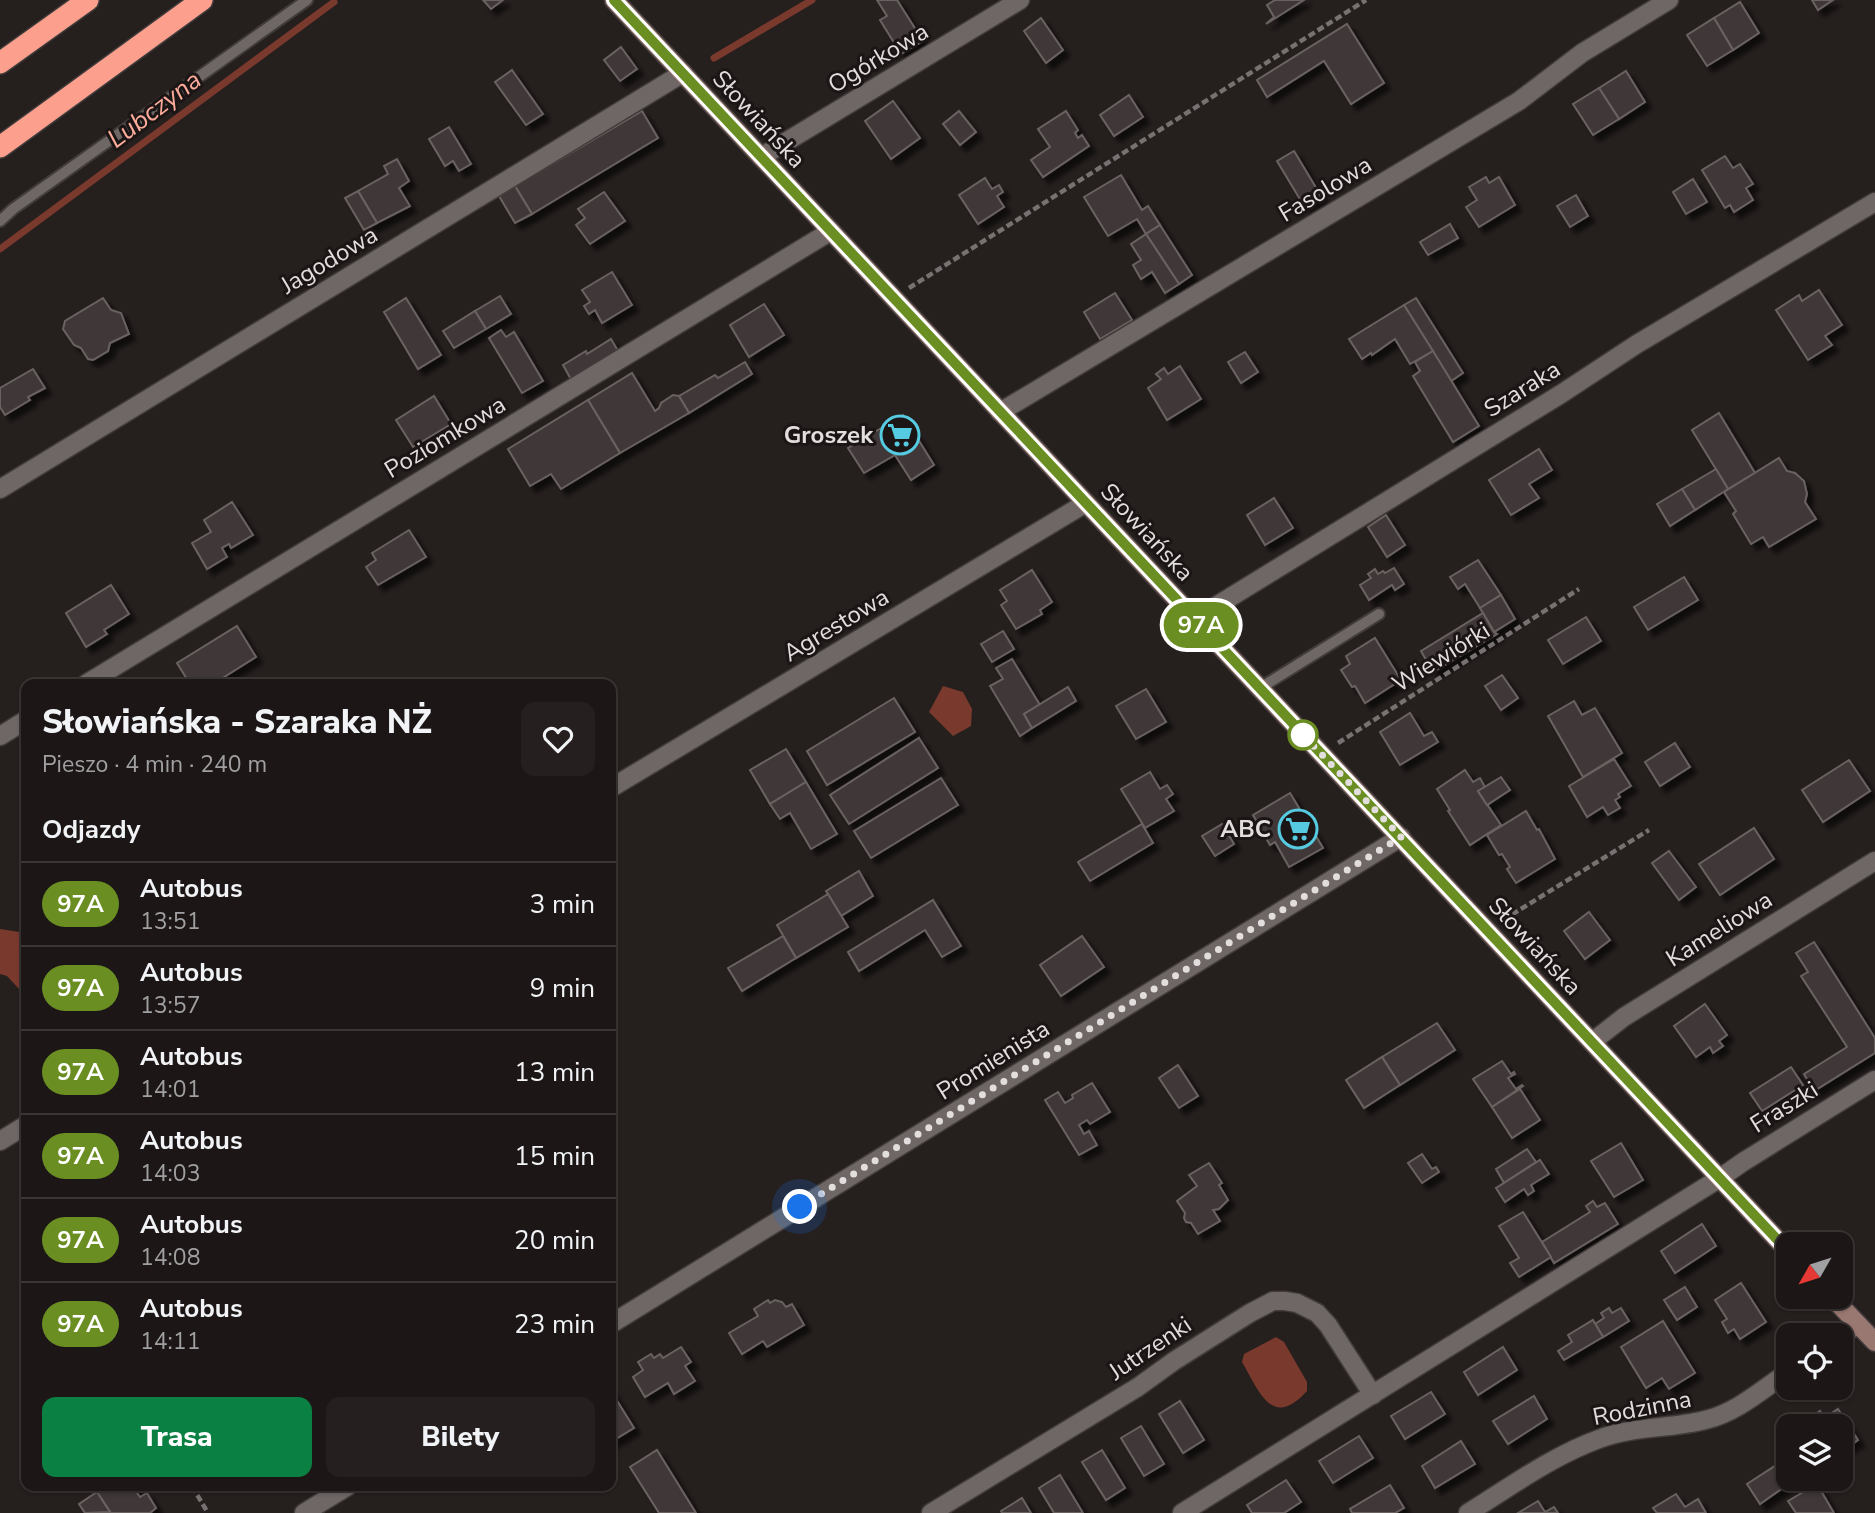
<!DOCTYPE html>
<html lang="pl">
<head>
<meta charset="utf-8">
<style>
	body { margin:0; font-family:"Nunito Sans",sans-serif; background:#25201f; color:#f1f3f6; height:100vh; display:flex; flex-direction:column; font-size:26px; white-space:nowrap }
	* { box-sizing:border-box; margin:0 }
	p { font-size:23px; color:#a09fa1 }
	.icon { flex:none; width:38px; height:38px; fill:none; stroke:currentColor; stroke-width:2; stroke-linecap:round; stroke-linejoin:round }
	.map { position:relative; flex:1; overflow:hidden }
	.details { position:absolute; left:21px; top:679px; width:595px; height:812px; display:flex; flex-direction:column; background:#1c1716; border-radius:14px; box-shadow:0 2px 5px #0004,0 0 0 2px #3a3635 }
	.details>* { flex:none }
	.badge { padding:0 14px; border-radius:23px; font-size:24px; line-height:46px }
	.needle { width:46px; rotate:231deg }
	.tools { position:absolute; left:1776px; top:1232px; display:grid; gap:14px }
	.tools a { display:grid; place-items:center; width:77px; height:77px; border-radius:14px; background:#1c1716; box-shadow:0 2px 5px #0004,0 0 0 2px #3a3635; font-size:35px }
	.you { position:absolute; width:35px; height:35px; margin:-18px; border:5px solid #fff; border-radius:50%; background:#1a73e8; box-shadow:0 0 0 10px #1a73e833 }
	.map>.badge { position:absolute; translate:-50% -50%; box-shadow:0 0 0 4px #fff }
	h2 { padding:0 21px; font-size:26px; line-height:63px }
	.round { display:grid; place-items:center; flex:none; width:74px; height:74px; border-radius:14px; background:#25201f }
	.summary { display:flex; align-items:center; justify-content:space-between; height:119px; padding:0 21px }
	h1 { font-size:33px; font-weight:800; line-height:52px }
	.cta { display:flex; gap:14px; margin-top:auto; padding:14px 21px }
	.cta a { flex:1; height:80px; border-radius:14px; background:#0b8043; color:#fff; font-size:28px; font-weight:800; line-height:80px; text-align:center }
	.cta a+a { background:#25201f; color:#f1f3f6 }
	ul { padding:0; list-style:none }
	li { display:flex; align-items:center; gap:21px; height:84px; padding:0 21px; border-top:2px solid #3a3635 }
	li div { flex:1 }
	li b { display:block; font-size:26px }
	li em { font-style:normal }
	li .badge { min-width:77px; font-weight:700; text-align:center }
	.map>svg:first-child { display:block }
</style>
</head>
<body>
<div class="map">
<svg width="1875" height="1513" viewBox="0 0 1875 1513">
	<defs>
		<filter id="shadow"><feDropShadow dx="6" dy="6" stdDeviation="2" flood-color="#0009"/></filter>
	</defs>
	<rect width="100%" height="100%" fill="#251f1e"/>
	<g fill="#7a392d">
		<path d="M943,686L963,692L972,709L971,726L953,736L929,712Z"/>
		<path d="M0,929L26,933V990L19,989L7,976L0,974Z"/>
		<path d="M1276,1337L1284,1342L1307,1382V1391C1272,1430 1259,1391 1242,1362L1244,1354Z"/>
	</g>
	<g fill="none" stroke-linecap="round" stroke-linejoin="round">
		<g stroke="#7a392d" stroke-width="7">
			<path d="M714,58L812,0"/>
			<path d="M0,249L334,2"/>
		</g>
	</g>
	<g fill="#3f3837" stroke="#6a6261" stroke-width="2" filter="url(#shadow)">
		<path d="M483,0H503L491,9Z"/>
		<path d="M877,0H897L923,41L901,54L880,20L887,16Z"/>
		<path d="M1275,0H1304L1266,24L1274,17L1267,5Z"/>
		<path d="M1812,0H1833L1818,10Z"/>
		<path d="M1740,2L1759,33L1733,50L1714,18Z"/>
		<path d="M1041,18L1063,50L1046,63L1024,31Z"/>
		<path d="M1714,18L1733,50L1707,66L1687,35Z"/>
		<path d="M1347,24L1384,83L1351,104L1324,61L1267,97L1257,80Z"/>
		<path d="M621,47L637,69L620,81L604,60Z"/>
		<path d="M512,70L543,114L526,125L495,82Z"/>
		<path d="M1626,71L1645,102L1619,119L1599,88Z"/>
		<path d="M1599,88L1619,119L1593,135L1573,104Z"/>
		<path d="M1129,95L1143,117L1114,136L1100,115Z"/>
		<path d="M893,101L920,138L891,159L865,121Z"/>
		<path d="M642,111L658,138L532,214L515,186Z"/>
		<path d="M959,111L976,132L960,145L943,124Z"/>
		<path d="M1066,111L1078,130L1075,133L1078,138L1082,135L1089,146L1043,177L1031,160L1050,147L1038,129Z"/>
		<path d="M449,127L471,164L459,171L453,161L445,166L429,139Z"/>
		<path d="M1294,151L1321,196L1304,206L1277,161Z"/>
		<path d="M1725,156L1733,168L1740,164L1753,184L1746,188L1753,200L1734,212L1730,205L1725,208L1702,170Z"/>
		<path d="M397,159L409,181L399,188L410,206L377,223L358,191L388,174L384,166Z"/>
		<path d="M1121,175L1142,210L1148,206L1160,225L1146,234L1137,219L1108,236L1084,197Z"/>
		<path d="M1486,177L1489,183L1499,177L1515,205L1479,227L1466,207L1477,200L1469,187Z"/>
		<path d="M985,178L992,189L999,185L1003,192L997,196L1004,207L978,224L959,195Z"/>
		<path d="M1693,179L1707,202L1686,214L1673,192Z"/>
		<path d="M515,186L532,214L515,223L499,196Z"/>
		<path d="M358,191L377,223L364,230L345,198Z"/>
		<path d="M604,192L625,221L590,244L576,225L585,218L578,209Z"/>
		<path d="M1576,195L1588,216L1570,227L1557,206Z"/>
		<path d="M1450,224L1458,238L1428,255L1420,242Z"/>
		<path d="M1160,225L1192,275L1179,284L1146,234Z"/>
		<path d="M1146,234L1179,284L1165,293L1152,272L1141,279L1133,265L1141,260L1131,244Z"/>
		<path d="M612,272L632,305L602,323L595,310L589,314L584,306L590,302L582,290Z"/>
		<path d="M1819,290L1842,325L1825,336L1832,345L1808,360L1776,310L1799,295L1802,301Z"/>
		<path d="M1115,293L1132,320L1100,339L1084,312Z"/>
		<path d="M500,296L511,314L486,329L475,311Z"/>
		<path d="M103,298L111,310L121,313L129,334L110,343L108,351L93,360L88,359L81,348L74,345L63,329L65,321Z"/>
		<path d="M406,298L441,355L418,369L384,312Z"/>
		<path d="M1416,298L1463,373L1451,381L1404,305Z"/>
		<path d="M764,304L784,335L749,357L730,325Z"/>
		<path d="M1404,305L1433,351L1410,364L1395,339L1372,355L1371,353L1362,359L1349,339Z"/>
		<path d="M475,311L486,329L454,348L443,331Z"/>
		<path d="M501,330L506,337L514,332L543,381L522,393L489,338Z"/>
		<path d="M611,339L618,351L572,381L563,365L586,351L587,354Z"/>
		<path d="M1433,351L1479,426L1453,442L1413,376L1420,371L1415,362Z"/>
		<path d="M1245,352L1258,372L1241,383L1228,362Z"/>
		<path d="M745,362L752,374L689,413L679,396L715,375L718,378Z"/>
		<path d="M1180,366L1201,399L1167,420L1148,388L1161,379L1156,374L1164,368L1168,374Z"/>
		<path d="M33,369L45,388L28,397L30,400L5,415L0,407V388Z"/>
		<path d="M632,373L655,411L659,408L661,403L673,395L679,396L689,413L620,453L588,400Z"/>
		<path d="M434,396L451,424L413,447L396,420Z"/>
		<path d="M588,400L620,453L561,489L551,474L530,486L508,449Z"/>
		<path d="M1719,413L1755,473L1728,489L1692,430Z"/>
		<path d="M903,415L934,465L911,480L895,455L864,473L848,448Z"/>
		<path d="M1539,449L1552,470L1529,484L1539,498L1511,515L1489,480Z"/>
		<path d="M1779,458L1787,471L1795,473L1804,481L1807,494L1805,502L1816,519L1769,547L1763,537L1751,544L1733,514L1736,511L1724,492Z"/>
		<path d="M1716,469L1728,489L1695,510L1682,489Z"/>
		<path d="M1682,489L1695,510L1670,526L1657,504Z"/>
		<path d="M1274,498L1293,528L1265,545L1247,515Z"/>
		<path d="M232,502L253,535L231,548L229,544L222,548L227,557L207,569L192,543L211,532L204,520Z"/>
		<path d="M1386,515L1405,545L1387,557L1368,527Z"/>
		<path d="M409,530L426,557L378,585L366,567L376,560L372,553Z"/>
		<path d="M1478,560L1501,595L1480,608L1465,584L1458,589L1450,577Z"/>
		<path d="M1394,568L1404,584L1395,590L1392,585L1369,600L1360,585L1371,578L1368,574L1375,569L1378,574L1383,571L1385,573Z"/>
		<path d="M1032,570L1052,602L1040,610L1042,614L1016,629L1001,605L1007,601L1000,590Z"/>
		<path d="M1684,577L1698,600L1648,630L1634,607Z"/>
		<path d="M111,585L129,614L104,630L107,634L86,647L66,613Z"/>
		<path d="M1501,595L1515,619L1494,632L1480,608Z"/>
		<path d="M1483,613L1494,632L1497,634L1433,672L1421,651Z"/>
		<path d="M1586,617L1601,641L1563,664L1548,640Z"/>
		<path d="M237,626L256,657L213,684H190L177,663Z"/>
		<path d="M1003,631L1014,649L992,662L981,644Z"/>
		<path d="M1375,638L1401,680L1365,703L1355,686L1352,687L1341,670L1350,664L1346,656Z"/>
		<path d="M1012,659L1040,705L1024,714L1032,728L1020,736L990,686L1003,679L996,668Z"/>
		<path d="M1502,675L1518,698L1501,710L1485,686Z"/>
		<path d="M1068,687L1076,701L1032,728L1024,714Z"/>
		<path d="M1146,689L1166,722L1136,739L1116,706Z"/>
		<path d="M894,698L915,732L827,785L807,751Z"/>
		<path d="M1574,701L1582,715L1595,708L1622,753L1583,777L1548,716Z"/>
		<path d="M1410,713L1424,736L1432,732L1438,742L1400,765L1380,732Z"/>
		<path d="M919,738L938,768L849,824L830,795Z"/>
		<path d="M1675,743L1690,767L1660,786L1645,762Z"/>
		<path d="M786,749L806,782L770,804L750,770Z"/>
		<path d="M1614,759L1631,786L1618,794L1620,797L1615,800L1620,808L1608,815L1603,807L1587,817L1569,786Z"/>
		<path d="M1849,760L1870,791L1823,822L1802,790Z"/>
		<path d="M1465,770L1473,782L1480,778L1485,787L1478,791L1501,825L1470,845L1448,811L1450,810L1437,789Z"/>
		<path d="M1150,772L1160,789L1167,785L1173,794L1166,799L1174,811L1145,828L1121,789Z"/>
		<path d="M1501,777L1510,790L1487,805L1478,791Z"/>
		<path d="M941,778L958,805L871,858L854,831Z"/>
		<path d="M806,782L837,834L811,849L790,813L780,819L770,804Z"/>
		<path d="M1290,793L1323,848L1289,867L1275,842L1270,845L1253,815Z"/>
		<path d="M1526,811L1537,830L1539,829L1555,859L1516,883L1507,869L1510,867L1502,854L1499,855L1487,835Z"/>
		<path d="M1142,824L1153,843L1090,881L1078,862Z"/>
		<path d="M1222,824L1234,844L1215,856L1202,836Z"/>
		<path d="M1754,828L1774,859L1720,895L1699,864Z"/>
		<path d="M1669,851L1696,887L1679,900L1652,863Z"/>
		<path d="M859,871L873,896L841,916L826,891Z"/>
		<path d="M828,894L848,927L796,958L777,925Z"/>
		<path d="M933,900L961,946L942,957L925,930L859,971L848,952Z"/>
		<path d="M1589,912L1610,940L1585,959L1564,931Z"/>
		<path d="M783,936L796,958L742,991L728,968Z"/>
		<path d="M1082,936L1104,967L1061,996L1040,965Z"/>
		<path d="M1814,942L1875,1038V1053L1814,1091L1804,1074L1847,1047L1801,976L1808,972L1796,953Z"/>
		<path d="M1705,1004L1727,1035L1719,1041L1723,1046L1713,1053L1710,1047L1696,1057L1674,1026Z"/>
		<path d="M1437,1023L1455,1050L1400,1085L1382,1057Z"/>
		<path d="M1382,1057L1400,1085L1364,1108L1346,1080Z"/>
		<path d="M1502,1061L1511,1074L1514,1072L1515,1074L1508,1078L1516,1089L1522,1085L1523,1086L1492,1107L1473,1079Z"/>
		<path d="M1178,1065L1198,1096L1179,1108L1159,1078Z"/>
		<path d="M1791,1067L1803,1085L1762,1111L1750,1093Z"/>
		<path d="M1092,1083L1110,1112L1090,1124L1087,1120L1079,1125L1084,1134L1089,1131L1097,1145L1079,1155L1045,1100L1058,1092L1065,1103L1073,1098L1072,1095Z"/>
		<path d="M1520,1089L1540,1120L1512,1138L1492,1107Z"/>
		<path d="M1621,1143L1643,1180L1614,1197L1591,1161Z"/>
		<path d="M1527,1149L1536,1162L1504,1183L1496,1169Z"/>
		<path d="M1422,1154L1432,1169L1436,1167L1439,1172L1422,1183L1408,1163Z"/>
		<path d="M1540,1160L1549,1174L1531,1185L1534,1191L1528,1195L1524,1189L1505,1202L1496,1188Z"/>
		<path d="M1209,1163L1222,1183L1219,1185L1228,1200L1219,1209L1213,1210L1220,1221L1198,1234L1191,1223L1186,1222L1184,1218L1185,1213L1177,1201L1197,1186L1189,1175Z"/>
		<path d="M1593,1201L1597,1207L1605,1203L1618,1224L1554,1263L1542,1242L1590,1212L1586,1206Z"/>
		<path d="M1523,1212L1551,1257L1519,1277L1510,1263L1519,1258L1499,1226Z"/>
		<path d="M1702,1224L1716,1246L1675,1273L1661,1251Z"/>
		<path d="M1741,1283L1766,1322L1740,1339L1734,1329L1728,1333L1722,1322L1727,1319L1715,1300Z"/>
		<path d="M1685,1287L1697,1307L1677,1320L1664,1300Z"/>
		<path d="M768,1300L770,1303L775,1300L782,1302L786,1307L792,1304L804,1325L767,1347L763,1341L742,1354L729,1333L758,1316L754,1309Z"/>
		<path d="M1609,1308L1612,1313L1621,1308L1629,1321L1603,1337L1595,1324L1604,1318L1601,1313Z"/>
		<path d="M1593,1320L1603,1337L1564,1360L1558,1351L1572,1342L1568,1335Z"/>
		<path d="M1663,1321L1695,1373L1669,1389L1662,1378L1646,1388L1621,1347Z"/>
		<path d="M681,1347L691,1362L685,1366L695,1381L674,1394L668,1383L645,1397L633,1377L643,1370L638,1362L651,1354L654,1358L660,1354L663,1358Z"/>
		<path d="M1503,1347L1517,1370L1478,1395L1464,1372Z"/>
		<path d="M611,1391L634,1428L611,1442Z"/>
		<path d="M1431,1392L1445,1414L1405,1439L1391,1416Z"/>
		<path d="M1534,1396L1547,1419L1508,1444L1493,1421Z"/>
		<path d="M1180,1401L1204,1440L1183,1453L1159,1414Z"/>
		<path d="M1838,1409L1858,1440L1841,1452V1426H1811L1807,1420L1820,1411L1824,1418Z"/>
		<path d="M1141,1426L1164,1464L1144,1476L1121,1438Z"/>
		<path d="M1359,1436L1373,1458L1333,1483L1319,1461Z"/>
		<path d="M1461,1441L1475,1464L1435,1488L1422,1466Z"/>
		<path d="M657,1450L696,1513H659L630,1467Z"/>
		<path d="M1102,1450L1125,1488L1106,1500L1082,1462Z"/>
		<path d="M1778,1464L1790,1483L1760,1504L1747,1484Z"/>
		<path d="M1060,1475L1083,1513H1054L1039,1488Z"/>
		<path d="M1286,1480L1301,1502L1284,1513H1252L1247,1505Z"/>
		<path d="M1817,1484L1834,1513H1796L1788,1501Z"/>
		<path d="M1390,1485L1404,1508L1395,1513H1352L1350,1509Z"/>
		<path d="M108,1486H132L140,1497L147,1493L156,1508L150,1513H111L97,1492Z"/>
		<path d="M97,1492L110,1512L85,1513L79,1504Z"/>
		<path d="M1676,1494L1685,1507L1698,1499L1706,1513H1657L1653,1508Z"/>
		<path d="M1022,1498L1031,1513H1002L1001,1511Z"/>
		<path d="M1538,1501L1545,1512L1554,1507L1558,1513H1518Z"/>
	</g>
	<g fill="none" stroke-linecap="round" stroke-linejoin="round">
		<defs>
			<g id="lane">
				<path d="M0,221L13,209L307,0"/>
				<path d="M1260,688L1379,614"/>
			</g>
			<g id="street">
				<path d="M761,157L1020,0"/>
				<path d="M1000,412L1519,101L1582,53L1669,0"/>
				<path d="M0,489L683,73"/>
				<path d="M1195,619L1561,394L1637,344L1875,202"/>
				<path d="M86,684L831,231"/>
				<path d="M0,736L26,720"/>
				<path d="M611,788L1086,503"/>
				<path d="M1592,1042L1624,1017L1875,861"/>
				<path d="M0,1141L26,1125"/>
				<path d="M611,1324L1401,837"/>
				<path d="M1841,1336L1858,1324"/>
				<path d="M304,1513L348,1486"/>
				<path d="M931,1513L1138,1387L1174,1361L1250,1313L1273,1301H1285L1297,1303L1317,1313L1328,1325L1373,1395"/>
				<path d="M1182,1513L1720,1178L1743,1162L1875,1080"/>
				<path d="M1468,1513C1510,1487 1552,1456 1599,1439C1633,1426 1670,1429 1705,1420C1736,1413 1763,1389 1788,1372"/>
			</g>
			<g id="secondary">
				<path d="M614,0L1788,1251"/>
				<path d="M1832,1297L1875,1342"/>
			</g>
			<g id="highway">
				<path d="M0,63L88,0"/>
				<path d="M0,147L202,0"/>
			</g>
		</defs>
		<use href="#lane" stroke="#413c3b" stroke-width="14"/>
		<use href="#street" stroke="#413c3b" stroke-width="21"/>
		<use href="#secondary" stroke="#413c3b" stroke-width="21"/>
		<use href="#highway" stroke="#413c3b" stroke-width="24"/>
		<g stroke="#777171" stroke-width="4.5" stroke-dasharray="7 3.5" stroke-linecap="butt">
			<path d="M909,288L1366,0"/>
			<path d="M1338,743L1579,589"/>
			<path d="M1503,920L1649,830"/>
			<path d="M192,1486L208,1513"/>
		</g>
		<use href="#lane" stroke="#6e6765" stroke-width="10"/>
		<use href="#street" stroke="#6e6765" stroke-width="18"/>
		<use href="#secondary" stroke="#997871" stroke-width="18"/>
		<use href="#highway" stroke="#fca08d" stroke-width="21"/>
	</g>
	<g fill="none" stroke-linecap="round" stroke-linejoin="round">
		<defs>
			<path id="line" d="M614,0L1788,1251"/>
		</defs>
		<use href="#line" stroke="#fff" stroke-width="16"/>
		<use href="#line" stroke="#6b8e23" stroke-width="10"/>
		<path stroke="#e3dede" stroke-width="7" stroke-dasharray="0 12.6" d="M800,1207L1401,837L1303,735"/>
	</g>
	<defs>
		<symbol id="supermarket-ring" viewBox="-11 -11 22 22"><circle r="9.5" fill="#1b1615" stroke="#55cae0" stroke-width="1.5"/><path d="M-6-5.5h2.5l.6 2H6L4.5 2H-2.5L-4.4-4H-6ZM-1.5 3.2a1.3 1.3 0 1 0 .1 0ZM3 3.2a1.3 1.3 0 1 0 .1 0Z" fill="#55cae0"/></symbol>
	</defs>
	<g fill-rule="evenodd">
		<use href="#supermarket-ring" x="878" y="413" width="44" height="44"/>
		<use href="#supermarket-ring" x="1276" y="807" width="44" height="44"/>
	</g>
	<circle fill="#fff" stroke="#6b8e23" stroke-width="3.5" cx="1303" cy="735" r="14"/>
	<g text-anchor="middle" stroke-width="6" stroke-linejoin="round" paint-order="stroke">
		<g font-size="24" fill="#e3dede" stroke="#1b1615">
			<text transform="translate(878 58) rotate(-31)" y="8">Ogórkowa</text>
			<text transform="translate(759 119) rotate(47)" y="8">Słowiańska</text>
			<text transform="translate(1325 189) rotate(-31)" y="8">Fasolowa</text>
			<text transform="translate(329 260) rotate(-31)" y="8">Jagodowa</text>
			<text transform="translate(1522 389) rotate(-32)" y="8">Szaraka</text>
			<text transform="translate(445 437) rotate(-31)" y="8">Poziomkowa</text>
			<text transform="translate(1147 532) rotate(47)" y="8">Słowiańska</text>
			<text transform="translate(836 625) rotate(-31)" y="8">Agrestowa</text>
			<text transform="translate(1441 657) rotate(-32)" y="8">Wiewiórki</text>
			<text transform="translate(1719 929) rotate(-32)" y="8">Kameliowa</text>
			<text transform="translate(1535 946) rotate(47)" y="8">Słowiańska</text>
			<text transform="translate(993 1060) rotate(-32)" y="8">Promienista</text>
			<text transform="translate(1784 1107) rotate(-32)" y="8">Fraszki</text>
			<text transform="translate(1150 1348) rotate(-34)" y="8">Jutrzenki</text>
			<text transform="translate(1642 1408) rotate(-11)" y="8">Rodzinna</text>
		</g>
		<g font-size="24" font-weight="bold" fill="#e3dede" stroke="#1b1615" text-anchor="end">
			<text x="873" y="443">Groszek</text>
			<text x="1271" y="837">ABC</text>
		</g>
		<g font-size="26" font-style="italic" fill="#fdac9b" stroke="#1b1615">
			<text transform="translate(154 109) rotate(-37)" y="9">Lubczyna</text>
		</g>
	</g>
</svg>
<div class="tools">
<a><svg class="needle" viewBox="-14 -14 28 28"><path d="M0-13l5 13h-10z" fill="#e53935"/><path d="M0 13l5-13h-10z" fill="#a09fa1"/></svg></a>
<a><svg class="icon" aria-label="locate" viewBox="0 0 24 24"><circle cx="12" cy="12" r="6"/><path d="M12 2v4M12 18v4M2 12h4M18 12h4"/></svg></a>
<a><svg class="icon" aria-label="layers" viewBox="0 0 24 24"><path d="M12 4l9 5-9 5-9-5zM3 14l9 5 9-5"/></svg></a>
</div>
<div class="you" style="left:800px;top:1207px"></div>
<b class="badge" style="left:1201px;top:625px;background:#6b8e23;color:#fff">97A</b>
<section class="details">
<div class="summary"><div><h1>Słowiańska - Szaraka NŻ</h1><p>Pieszo · 4 min · 240 m</p></div><a class="round"><svg class="icon" aria-label="heart" viewBox="0 0 24 24"><path d="M12 20l-8-8c-3-5 5-10 8-4 3-6 11-1 8 4z"/></svg></a></div>
<h2>Odjazdy</h2>
<ul>
<li><span class="badge" style="background:#6b8e23;color:#fff">97A</span><div><b>Autobus</b><p>13:51</p></div><em>3 min</em></li>
<li><span class="badge" style="background:#6b8e23;color:#fff">97A</span><div><b>Autobus</b><p>13:57</p></div><em>9 min</em></li>
<li><span class="badge" style="background:#6b8e23;color:#fff">97A</span><div><b>Autobus</b><p>14:01</p></div><em>13 min</em></li>
<li><span class="badge" style="background:#6b8e23;color:#fff">97A</span><div><b>Autobus</b><p>14:03</p></div><em>15 min</em></li>
<li><span class="badge" style="background:#6b8e23;color:#fff">97A</span><div><b>Autobus</b><p>14:08</p></div><em>20 min</em></li>
<li><span class="badge" style="background:#6b8e23;color:#fff">97A</span><div><b>Autobus</b><p>14:11</p></div><em>23 min</em></li>
</ul>
<div class="cta"><a>Trasa</a><a>Bilety</a></div>
</section>
</div>
</body>
</html>
